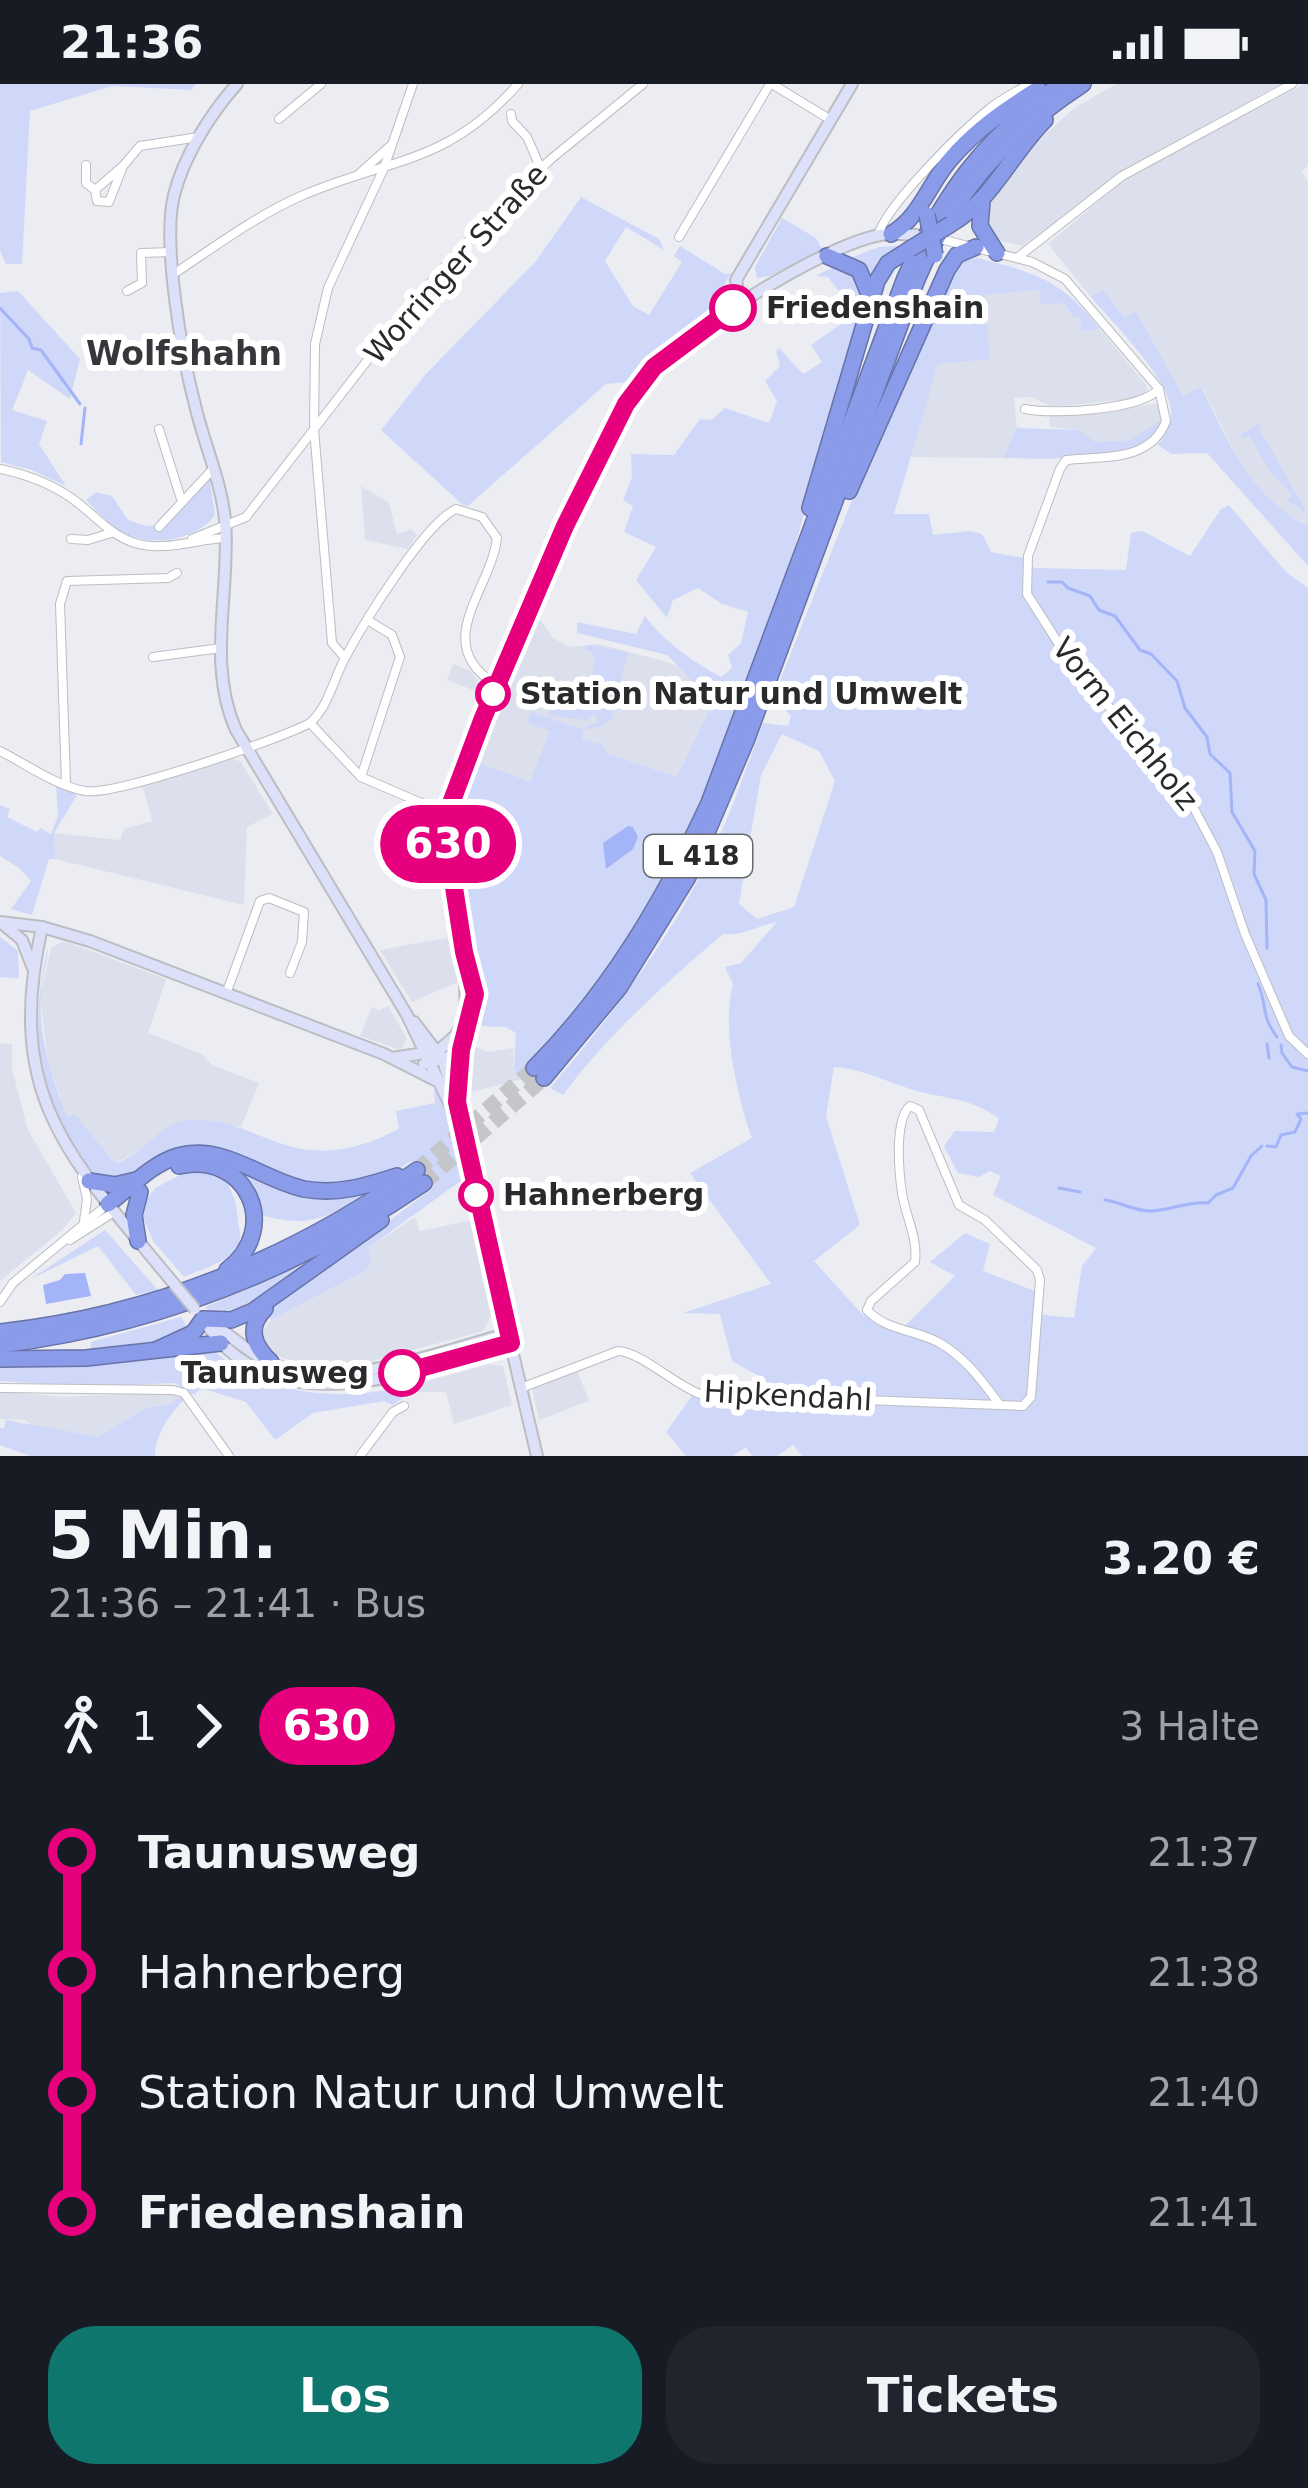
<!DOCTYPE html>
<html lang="de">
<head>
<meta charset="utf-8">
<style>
	body { margin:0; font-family:"DejaVu Sans",sans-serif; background:#20242c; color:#f1f3f6; height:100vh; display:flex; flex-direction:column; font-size:45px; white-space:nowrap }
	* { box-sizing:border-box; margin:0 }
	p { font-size:39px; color:#9ea1a6 }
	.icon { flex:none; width:66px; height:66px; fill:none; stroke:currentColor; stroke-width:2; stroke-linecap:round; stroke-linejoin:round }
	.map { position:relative; height:1372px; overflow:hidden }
	.details { display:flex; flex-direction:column; background:#171b24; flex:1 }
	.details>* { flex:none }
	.badge { padding:0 24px; border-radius:39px; font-size:42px; line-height:78px }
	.map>.badge { position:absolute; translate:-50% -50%; box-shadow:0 0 0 6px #fff }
	.legs { display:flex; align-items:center; gap:18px; height:132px; padding:0 48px; font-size:39px }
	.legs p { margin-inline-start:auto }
	.headline { display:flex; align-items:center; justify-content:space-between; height:204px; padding:0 48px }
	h1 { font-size:66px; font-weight:700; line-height:90px }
	.cta { display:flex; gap:24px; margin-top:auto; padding:24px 48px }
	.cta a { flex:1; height:138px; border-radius:48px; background:#0f766e; color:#fff; font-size:48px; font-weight:700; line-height:138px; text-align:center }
	.cta a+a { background:#20242c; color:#f1f3f6 }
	ul { padding:0 48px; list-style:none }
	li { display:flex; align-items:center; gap:42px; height:120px; font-size:45px }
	li i { display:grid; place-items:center; width:18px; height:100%; margin:0 15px; background:currentColor }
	li i::after { content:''; width:30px; height:30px; margin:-15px; border:9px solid; border-radius:50%; background:#171b24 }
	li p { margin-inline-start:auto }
	li:first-child i { background:linear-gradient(#0000 50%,currentColor 0) }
	li:last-child i { background:linear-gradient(currentColor 50%,#0000 0) }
	.status { display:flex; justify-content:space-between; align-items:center; height:84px; padding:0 60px; background:#171b24; direction:ltr }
	.status svg { height:33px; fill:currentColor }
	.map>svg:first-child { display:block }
</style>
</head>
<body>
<div class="status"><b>21:36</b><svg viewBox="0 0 49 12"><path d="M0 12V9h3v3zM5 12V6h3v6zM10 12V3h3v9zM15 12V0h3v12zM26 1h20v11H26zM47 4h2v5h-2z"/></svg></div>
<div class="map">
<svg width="1308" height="1372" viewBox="0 0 1308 1372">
	<rect width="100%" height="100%" fill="#ecedf2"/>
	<g fill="#dce0ec">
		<path d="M1116,0H1280L1120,89L1094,113L1022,162L994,155L986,141L990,115L1003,104L1026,68L1073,25Z"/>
		<path d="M1304,0H1308V81L1302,88L1308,98V442L1276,423L1245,388L1202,304L1183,313L1136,227L1124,233L1103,207L1090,212L1048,160L1124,96Z"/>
		<path d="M1039,206L1064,219L1073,233H1079L1082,247L1100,245L1147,302L1146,308L1131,315L1052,323L1032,313L1014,314L1017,344L1003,374L909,373L938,280L984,211Z"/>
		<path d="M1157,320L1161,322V336L1130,356L1094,358L1079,346L1050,343L1049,332Z"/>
		<path d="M361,402L389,419L397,450L411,445L417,451L408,465L365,456Z"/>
		<path d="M538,532L553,554L569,563L598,560L671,579L731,619L644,819L490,684L474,677Z"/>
		<path d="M453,580L471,587L483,604L481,609L447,596Z"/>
		<path d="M232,674L241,678L273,730L247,743L244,821L55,775L54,749L120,756L124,745L152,737L142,700Z"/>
		<path d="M452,853L458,898L412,918L380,866Z"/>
		<path d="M64,857L166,895L148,949L202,970L212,981L259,999L241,1043L200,1036L115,1079L75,1030L67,1033L48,978L40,913L51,864Z"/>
		<path d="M388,922L407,955L401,966L360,952L372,923L379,927Z"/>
		<path d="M0,959L12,960V985L28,1046L76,1129L62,1146L0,1197Z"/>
		<path d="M473,962L488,968L513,964L514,986L524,995L466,1009L465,991Z"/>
		<path d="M415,1133L420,1147L472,1136L492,1219L491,1232L483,1247L347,1284L307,1282L269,1269L261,1258L262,1249L271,1236L363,1188L367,1165Z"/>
		<path d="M490,1280L503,1282L512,1321L454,1340L446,1308H406V1303Z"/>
		<path d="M577,1286L589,1317L539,1336L532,1304Z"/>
		<path d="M0,1307L61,1313L169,1308L182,1312L171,1319L143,1325L99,1353L34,1343L25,1336L0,1335Z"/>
	</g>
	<g fill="#d0d8f9" fill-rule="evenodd">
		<path d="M0,0H196L191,6L112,2L30,27L22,180H6L0,167Z"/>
		<path d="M581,113L659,155L664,166L626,143L605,177L633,222L649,231L682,178L674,172L680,162L725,190L731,189L709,226L656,266L626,298L606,300L468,422L463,421L381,346L425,291L536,177Z"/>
		<path d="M782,134L816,154L822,165L770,192L757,194L755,183Z"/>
		<path d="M908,161L872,201L850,174L879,163Z"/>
		<path d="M978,174C1036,189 1062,196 1100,245L1082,247L1079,234L1073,233L1064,219L1041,221L1039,206L984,211L990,275L938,280L894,430H929L933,451L970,447L982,450L991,468L1024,474L1035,484L1126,486L1131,449L1142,447L1190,472L1221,425L1229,421L1286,488L1308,504V1372H802L793,1361L777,1372H752L746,1363L733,1372H686L666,1348L692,1312L758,1315L764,1295L732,1277L720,1230L683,1229L771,1200L690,1089L752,1054C737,1012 721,942 733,900L725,883L741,879L777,838C757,842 744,852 723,850C665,900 609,949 563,1011L550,1004C614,929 675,849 716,760C734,721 748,679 763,639L788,642L791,632L773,614L860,396L959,178ZM782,650L819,667L835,697L794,823L757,835L739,820L761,691ZM834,983C864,985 889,999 917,1007C952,1016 966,1013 999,1034L994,1048L955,1047L944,1062L958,1089L979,1093L990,1087L1001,1092L993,1111L1096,1164L1082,1182L1074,1234L1035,1230L1037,1208L983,1187L990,1160L965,1149L930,1178L955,1192L899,1248L862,1230L814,1177L860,1141L826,1032Z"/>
		<path d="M837,181H848L864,211C810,405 765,605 671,785C631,861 576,927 524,995L514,986L516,949L506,943L479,942L478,900L453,731L474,677L530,698L550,647L527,639L531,628L581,645L598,638L595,629L587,636L549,632L550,622L566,614L576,598L591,597L595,578L592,568L584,565L589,561L628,568L611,635L603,642L583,646L582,655L603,661L608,670L677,693L713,619L667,571L577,549V538L636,550L645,532C663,557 695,579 721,593L732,584L728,571L741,559L748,528L722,520L698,504L673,516L667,534L636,496L656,463L624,448L633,422L623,416L632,393L631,370L674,371L700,335L711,336L725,324L769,339L777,317L765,297L780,282L776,267L779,264L803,290L822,278L811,261L848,235L851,223L828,193L816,192Z"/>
		<path d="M1103,206L1124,233L1136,227L1183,312L1201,303C1228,357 1251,414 1308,442V482L1207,369L1171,370L1158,361C1166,350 1172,339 1171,325C1167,292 1112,238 1090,212Z"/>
		<path d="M18,207L80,275L70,315L28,286L12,326L47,337L39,360L66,402L32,386L1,378L0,209Z"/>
		<path d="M1161,336C1148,382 1043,374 1003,374L1017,344L1079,346L1095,358L1130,356Z"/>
		<path d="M1259,340L1263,341L1259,344L1308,431L1287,416L1292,410L1270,387L1249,352L1241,355L1242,349Z"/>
		<path d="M209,391L215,431C196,457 153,463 124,449C109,441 97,427 86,416L96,408L112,412L128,436L146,442L167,440Z"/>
		<path d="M56,702L77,711L54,749L55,775H49L32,831L11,825L31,797L19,784L0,772V721L10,725L7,733L37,748L40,744L51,750L58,732Z"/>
		<path d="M0,853L18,867L19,894L0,893Z"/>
		<path d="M48,863C48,874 42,893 41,909C38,951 51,993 67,1032L75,1030L115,1079C143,1072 158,1040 188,1036C223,1032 256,1052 289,1062C328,1073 364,1063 399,1045L396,1027L435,1019L434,1003L446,1028L462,1096L368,1164L371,1180L363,1188L271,1236L265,1229L432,1105L411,1077L392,1090L361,1100L303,1101L219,1069L128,1094L101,1096C35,1035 28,946 48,863Z"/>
		<path d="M192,1085C225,1083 236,1108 238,1136C239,1146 243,1156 237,1165C228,1178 199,1186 184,1193L153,1157L140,1126L155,1104Z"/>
		<path d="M239,1086C285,1108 313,1116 365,1112C323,1135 309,1144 261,1131L255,1108Z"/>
		<path d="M105,1146L158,1206L136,1211L98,1162L29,1196Z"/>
		<path d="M326,1170C291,1193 254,1226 210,1229L205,1223Z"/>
		<path d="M181,1233L189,1245L164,1256L91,1265V1258Z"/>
		<path d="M208,1262C266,1312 332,1318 404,1303L403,1314L393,1321L384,1317L313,1329L275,1356L246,1318L201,1304L194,1311L174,1299L84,1303L0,1297V1278Z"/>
		<path d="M182,1312L184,1316C170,1329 155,1351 155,1372H30L0,1361V1344H4L6,1336L99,1353L143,1325L171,1319Z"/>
	</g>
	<g fill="#a4b4f8">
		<path d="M628,742L633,743L638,753L633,765L606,785L603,759Z"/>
		<path d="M85,1189L91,1212L46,1220L43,1201L60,1196L65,1190Z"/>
	</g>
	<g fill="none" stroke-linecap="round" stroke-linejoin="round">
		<g stroke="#a4b4f8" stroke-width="3">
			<path d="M0,224L29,255L32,264L41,266L80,320"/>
			<path d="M81,360L85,324"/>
			<path d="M1048,498H1062L1068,504L1090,512L1099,526L1115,532L1140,566L1151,570L1177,597L1185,624L1207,653L1210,670L1230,689L1232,728L1255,767L1254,790L1266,816L1267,864"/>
			<path d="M1258,900C1268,923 1260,930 1277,953"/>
			<path d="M1267,960L1269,974"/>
			<path d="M1281,961L1282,969L1292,983L1308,987"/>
			<path d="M1267,1062L1276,1063L1281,1051L1295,1048L1301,1035L1297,1030L1308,1029"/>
			<path d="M1059,1104L1080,1108"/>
			<path d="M1105,1116C1121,1118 1136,1128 1151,1127C1172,1126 1188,1117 1208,1119L1216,1111L1233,1104L1251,1072L1262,1062"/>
		</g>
		<g stroke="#c5c6ca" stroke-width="15" stroke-dasharray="15 8" stroke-linecap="butt">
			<path d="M417,1086L534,984"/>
			<path d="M424,1099L544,994"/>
		</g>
		<defs>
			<g id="street">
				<path d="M772,0L831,36"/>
				<path d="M511,30L512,37L527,53L541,85"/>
				<path d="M279,35L321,0"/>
				<path d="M86,81V99L95,106L123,82L109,118L97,117L95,106"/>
				<path d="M123,82L140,62L199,53"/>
				<path d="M360,89L389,63"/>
				<path d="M878,152C885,122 963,46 989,25C1001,15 1016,8 1029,0"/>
				<path d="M679,153L770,0"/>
				<path d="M944,156L1032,178L1065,195L1159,305L1166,337C1151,378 1103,372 1066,376L1060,385L1028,472L1027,510L1078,590L1166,683L1188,713L1217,768L1245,850L1289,952L1308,970"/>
				<path d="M1018,173L1122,92L1292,0"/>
				<path d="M175,189C216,162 256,132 301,112C392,73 447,81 518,0"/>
				<path d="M127,207L142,199L141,169L171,168"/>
				<path d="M1025,325C1054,331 1140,326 1159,305"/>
				<path d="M159,345L181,415"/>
				<path d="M0,385C29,391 55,401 78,419C96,433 110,450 132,458C162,469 196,455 226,454"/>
				<path d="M159,443L213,385"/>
				<path d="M71,455L88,456L111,449"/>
				<path d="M192,455L246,433L411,220L496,126L551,75L643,0"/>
				<path d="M153,573L221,564"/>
				<path d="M345,574L332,559L314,345L315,260L328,204L384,84L413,0"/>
				<path d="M310,639L361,693L447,730"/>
				<path d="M0,667C26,680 56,702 85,707C115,712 278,656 310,639C329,622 333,596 345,574C363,540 424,440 456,425L482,433L497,454C491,506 430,559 495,600"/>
				<path d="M361,693L400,573L392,551L369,537"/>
				<path d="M66,699L60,520L67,497L168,494L177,489"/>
				<path d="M226,910L260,817L269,814L304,828L302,858L290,889"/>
				<path d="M82,1093L87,1115L84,1137"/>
				<path d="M70,1156L114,1128"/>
				<path d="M0,1218L13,1199L108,1120"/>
				<path d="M0,1304L173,1306L184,1309L229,1372"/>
				<path d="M521,1304L618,1267C641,1268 675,1301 700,1310L1000,1321C982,1297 965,1273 938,1258C915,1246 885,1246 867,1226L871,1217L915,1178C918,1153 906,1134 902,1109C899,1088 894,1036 910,1022L919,1026L959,1121L985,1136L1037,1186L1040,1196L1031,1313L1023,1322L1000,1321"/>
				<path d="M360,1372L393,1328L404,1322"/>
			</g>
			<g id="secondary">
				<path d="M237,0C210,30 184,72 174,111C162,159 182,272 195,321C204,360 221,396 225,436C231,505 206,579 236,646L407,931L451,1023L465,1066L537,1372"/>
				<path d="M740,218L736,196L852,0"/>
				<path d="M0,838L42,843L90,857L384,970L435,996"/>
				<path d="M3,840L22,856L32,882"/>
				<path d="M42,843C3,1017 72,1075 174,1200"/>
				<path d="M414,938L443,976L461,1038"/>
				<path d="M392,974L438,967L456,951L466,930L464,868L445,745L447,730C471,646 511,565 546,485C572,425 599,348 641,298C679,252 821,162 880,151C892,149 904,150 916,151"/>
				<path d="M424,980L451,972C475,944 479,910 468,876"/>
				<path d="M457,1008L462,961"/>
				<path d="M202,1233C268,1345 413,1289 511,1259"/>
				<path d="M207,1237C232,1250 250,1272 278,1282C346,1306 442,1267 509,1249"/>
			</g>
			<g id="highway">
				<path d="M982,117L980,142L997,169"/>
				<path d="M951,140C992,117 1012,68 1045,36"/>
				<path d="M891,150C920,133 928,102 949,77C974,47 1006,25 1038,5"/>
				<path d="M827,172L859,186L871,215"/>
				<path d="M849,407L947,186L957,171L976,163"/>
				<path d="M810,424L877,197L888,179L910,165"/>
				<path d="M534,984C610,908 664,816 709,719L905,194C944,109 984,54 1061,0"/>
				<path d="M544,994L619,904L688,793L746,657L916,198C952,111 1005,51 1083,0"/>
				<path d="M179,1082C247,1067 282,1144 227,1186"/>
				<path d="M89,1097L115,1101L136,1096"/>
				<path d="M108,1120C130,1104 151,1080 178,1072C223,1059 262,1096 304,1105C337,1111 366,1102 397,1092"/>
				<path d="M138,1157L134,1131L140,1108"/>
				<path d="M265,1225C246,1244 254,1262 271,1278"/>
				<path d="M0,1248C154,1231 291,1175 417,1086"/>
				<path d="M0,1261C155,1242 295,1187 424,1099"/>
				<path d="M156,1266L193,1249L203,1235L231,1236L253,1227L381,1136"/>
				<path d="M0,1275L86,1274L221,1259"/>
			</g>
		</defs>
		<use href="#street" stroke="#bcbdc2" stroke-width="10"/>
		<use href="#secondary" stroke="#bcbdc2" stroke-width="14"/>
		<use href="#highway" stroke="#6873a7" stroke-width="18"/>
		<use href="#street" stroke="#fff" stroke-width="8"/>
		<use href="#secondary" stroke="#dce1f9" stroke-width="10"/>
		<use href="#highway" stroke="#8a9bea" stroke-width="15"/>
		<defs>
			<path id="secondary-bridge" d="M174,1200L195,1225"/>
			<g id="highway-bridge">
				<path d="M927,131L935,171"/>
				<path d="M910,165L951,140"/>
			</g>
		</defs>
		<use href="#secondary-bridge" stroke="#bcbdc2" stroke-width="14" stroke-linecap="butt"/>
		<use href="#highway-bridge" stroke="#6873a7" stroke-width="18" stroke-linecap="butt"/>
		<use href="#secondary-bridge" stroke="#dce1f9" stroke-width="10"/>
		<use href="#highway-bridge" stroke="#8a9bea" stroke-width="15"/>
	</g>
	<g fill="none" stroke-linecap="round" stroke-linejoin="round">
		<defs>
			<path id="line-1" d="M402,1289L511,1259L457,1018L461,966L475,910L464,868L445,745L447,730L483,634L565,442L626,320L654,283L733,224"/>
		</defs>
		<use href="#line-1" stroke="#fff" stroke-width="27"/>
		<use href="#line-1" stroke="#e6007e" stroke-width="18"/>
	</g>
	<g fill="#fff" stroke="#e6007e" stroke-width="6">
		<circle cx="733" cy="224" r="21"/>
		<circle cx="493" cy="610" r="15"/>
		<circle cx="476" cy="1111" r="15"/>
		<circle cx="402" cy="1289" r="21"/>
	</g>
	<g text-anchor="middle" stroke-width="12" stroke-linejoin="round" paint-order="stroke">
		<rect fill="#fff" stroke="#696a6b" stroke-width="3" x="644" y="751" width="108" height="42" rx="9"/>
		<g font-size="27" font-weight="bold" fill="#292a2b">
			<text x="698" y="781">L 418</text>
		</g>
		<g font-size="30" fill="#292a2b" stroke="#fff">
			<text transform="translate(456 180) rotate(-48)" y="10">Worringer Straße</text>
			<text transform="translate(1125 640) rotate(51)" y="10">Vorm Eichholz</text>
			<text transform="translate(788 1312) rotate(3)" y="10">Hipkendahl</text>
		</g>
		<g font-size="30" font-weight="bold" fill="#292a2b" stroke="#fff" text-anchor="start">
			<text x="766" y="234">Friedenshain</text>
			<text x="520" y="620">Station Natur und Umwelt</text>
			<text x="503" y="1121">Hahnerberg</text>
			<text x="369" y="1299" text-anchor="end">Taunusweg</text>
		</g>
		<g font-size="33" font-weight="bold" fill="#36373b" stroke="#fff">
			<text x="184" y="281">Wolfshahn</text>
		</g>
	</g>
</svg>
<b class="badge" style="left:448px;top:760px;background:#e6007e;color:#fff">630</b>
</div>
<section class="details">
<div class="headline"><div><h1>5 Min.</h1><p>21:36 – 21:41 · Bus</p></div><b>3.20 €</b></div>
<div class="legs"><svg class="icon" aria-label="walk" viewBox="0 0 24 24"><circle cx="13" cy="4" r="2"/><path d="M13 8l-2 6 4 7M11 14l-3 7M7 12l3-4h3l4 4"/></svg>1<svg class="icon" aria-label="forward" viewBox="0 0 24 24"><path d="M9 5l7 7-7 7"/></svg><b class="badge" style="background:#e6007e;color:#fff">630</b><p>3 Halte</p></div>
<ul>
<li><i style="color:#e6007e"></i><b>Taunusweg</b><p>21:37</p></li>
<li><i style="color:#e6007e"></i><span>Hahnerberg</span><p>21:38</p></li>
<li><i style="color:#e6007e"></i><span>Station Natur und Umwelt</span><p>21:40</p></li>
<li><i style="color:#e6007e"></i><b>Friedenshain</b><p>21:41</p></li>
</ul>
<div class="cta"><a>Los</a><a>Tickets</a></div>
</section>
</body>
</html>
